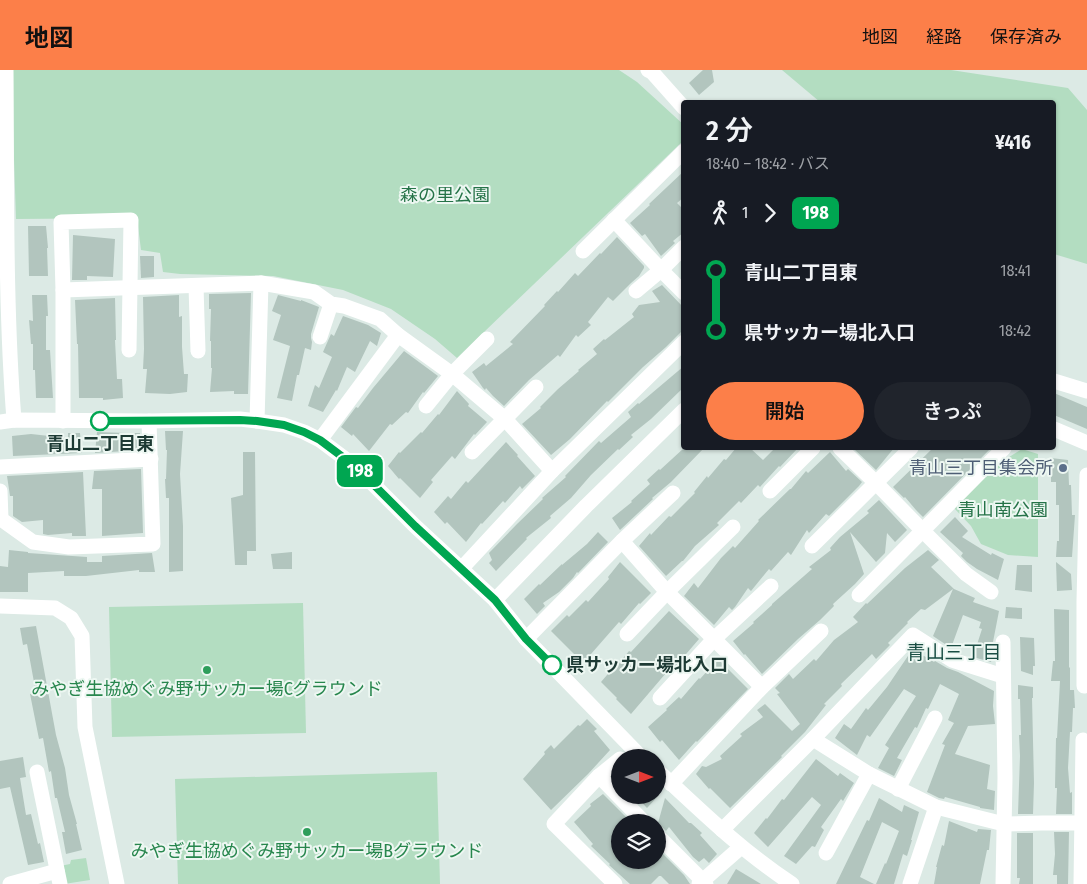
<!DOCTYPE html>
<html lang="ja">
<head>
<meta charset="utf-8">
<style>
	body { margin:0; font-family:"Fira Sans Condensed","Noto Sans JP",sans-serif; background:#20242c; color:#f1f3f6; height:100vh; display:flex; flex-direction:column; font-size:19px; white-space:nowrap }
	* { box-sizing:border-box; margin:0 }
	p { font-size:16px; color:#9ea1a6 }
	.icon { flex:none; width:28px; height:28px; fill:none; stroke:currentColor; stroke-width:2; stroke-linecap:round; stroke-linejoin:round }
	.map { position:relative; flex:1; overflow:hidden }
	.drawer { position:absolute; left:681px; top:30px; width:375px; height:350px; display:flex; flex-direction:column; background:#171b24; border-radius:5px; box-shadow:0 1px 4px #0004 }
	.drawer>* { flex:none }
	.badge { padding:0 10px; border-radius:8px; font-size:18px; line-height:32px }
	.needle { width:32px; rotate:90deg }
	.tools { position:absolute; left:611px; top:679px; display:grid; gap:10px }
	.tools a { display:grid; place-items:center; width:55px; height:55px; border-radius:50%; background:#171b24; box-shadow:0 1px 4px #0004; font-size:25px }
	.map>.badge { position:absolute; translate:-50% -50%; box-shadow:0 0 0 2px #fff }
	.legs { display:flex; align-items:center; gap:8px; height:55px; padding:0 25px; font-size:16px }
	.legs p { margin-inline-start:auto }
	.headline { display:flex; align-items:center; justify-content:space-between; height:85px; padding:0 25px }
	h1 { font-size:28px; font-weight:600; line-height:38px }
	.button { display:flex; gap:10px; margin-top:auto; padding:10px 25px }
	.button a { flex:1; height:58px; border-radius:30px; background:#fc7f49; color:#111; font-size:20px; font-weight:600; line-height:58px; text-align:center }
	.button a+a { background:#20242c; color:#f1f3f6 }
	ul { padding:0 25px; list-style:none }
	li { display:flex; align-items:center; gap:18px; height:60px; font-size:19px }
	li i { display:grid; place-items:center; width:8px; height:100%; margin:0 6px; background:currentColor }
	li i::after { content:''; width:12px; height:12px; margin:-6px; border:4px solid; border-radius:50%; background:#171b24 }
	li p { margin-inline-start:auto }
	li:first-child i { background:linear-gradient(#0000 50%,currentColor 0) }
	li:last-child i { background:linear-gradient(currentColor 50%,#0000 0) }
	header { display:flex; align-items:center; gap:30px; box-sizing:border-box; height:70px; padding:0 25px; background:#fc7f49; color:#111 }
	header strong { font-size:24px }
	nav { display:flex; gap:28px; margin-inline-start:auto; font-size:18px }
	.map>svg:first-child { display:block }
</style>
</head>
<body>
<header>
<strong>地図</strong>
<nav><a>地図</a><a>経路</a><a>保存済み</a></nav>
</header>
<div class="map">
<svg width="1087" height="814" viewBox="0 0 1087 814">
	<rect width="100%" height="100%" fill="#dceae5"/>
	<g fill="#b3ddc1">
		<path d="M11,0H619L637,12L684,55V70L457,288L435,269L391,239L343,220L273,206L180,204L163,202L160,183L141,180L137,148L16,149Z"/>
		<path d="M782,0H951L1068,18L1087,40V194L1054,184V32H820Z"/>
		<path d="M1022,379L1038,384V487L1008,485L981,474L971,456L954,438L1001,392Z"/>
		<path d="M303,533L306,663L112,667L109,537Z"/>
		<path d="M437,702L440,814H178L175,709Z"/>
		<path d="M86,788L90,810L64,814L60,796L70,794L71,790Z"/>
	</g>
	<g fill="#b2c5be">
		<path d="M703,0H712L714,12L699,25L689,13Z"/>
		<path d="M684,101V127L677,133L684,140V162L673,171L675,173L661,186L645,164L642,166L630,153L650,135L649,134Z"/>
		<path d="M28,156H46L48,178H47L48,206H29Z"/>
		<path d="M73,165L115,169L113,207L87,206V210H72Z"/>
		<path d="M617,167L644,196V198L639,206L631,213L613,231L608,227L588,252L591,255L578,267L576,265L560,287L558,285L529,310L504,336L493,326L486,318L485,320L483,318L472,302L484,293L486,296L513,274L510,272L545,236L544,235L557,221L558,222L575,203L578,206L600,183L601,184Z"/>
		<path d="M140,186H154V207L141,208Z"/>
		<path d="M662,215L684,238V259L666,277L643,297L608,332L607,331L570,369L551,385L522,354L541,338L540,337L558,319L579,301L578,300L597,284L593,279L604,269L605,270L634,247L632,244L639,235L660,232L652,221Z"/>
		<path d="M251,223L248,324H234V321L210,322L212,298H211V271H210L211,239H209V224Z"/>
		<path d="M32,225H47L48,246H46V280H50L53,328H36L35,300H33V274H31L29,250L33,251Z"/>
		<path d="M179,225V247L182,246V277L184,304H188L187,322L170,324L145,323L147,299H143L144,279L143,227Z"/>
		<path d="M278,225L301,231V230L319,237L311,264V268L312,272L311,280L305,278L299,305H297L292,331L277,328L290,276L273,270L281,245L272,241Z"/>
		<path d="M115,228L116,270H115L117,309H122L123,328L103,330V328H79L78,274H77L75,230Z"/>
		<path d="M343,246L368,255L381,263L377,276L370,271L355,302L347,297L337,321L336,320L323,342L308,336L315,315L319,318L332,287L323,282L331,264L334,266Z"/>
		<path d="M404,281L438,306L424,323L423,322L408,343L406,342L392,355L390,354L369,381L353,364L352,366L341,357L356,337L358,338L373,318Z"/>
		<path d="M684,296V317L651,349L631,365L633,367L619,380L618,379L591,405L571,428L550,446L551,448L526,468L527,469L496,501L489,493L492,490L489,483L517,454L543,429L542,428L566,407L565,406L599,371L601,373L631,347L628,342L638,333L639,334Z"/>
		<path d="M457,321L469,334L468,336L487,352L475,365L474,364L455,389L452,386L431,410L433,412L420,428L400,408L399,409L388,396L399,382L400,383L421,362L422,363L438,344L439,345Z"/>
		<path d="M1054,323L1087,337V359L1054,345Z"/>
		<path d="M165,361H183L180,404L183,456V501L169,502V428H166L165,409H166L167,380H166Z"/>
		<path d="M97,362L126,363H140L141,380L95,383Z"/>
		<path d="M68,363H80L82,383L13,386L12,366L31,364L68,368Z"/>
		<path d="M506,372L518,385L517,386L535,406L522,419L520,416L505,433L503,431L482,454L481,453L466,472L447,452L445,454L434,442L448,426L451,429L466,411L468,413Z"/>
		<path d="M684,378H704L671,412L652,428L653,429L620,460L612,448L632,432L631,431L650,414L647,410L659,399L660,400Z"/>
		<path d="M736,378H750L763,390L775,378H798L780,397L779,396L760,417L758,415L741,433L739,431L717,453L719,455L695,476L683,491H682L666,506L639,476L650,463L651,465L669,446L671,447L695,423L694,422L707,406L708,408L724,389L726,390Z"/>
		<path d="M853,378H894L876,400Z"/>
		<path d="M933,378H991L923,447L916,440L905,427L904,428L893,417Z"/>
		<path d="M243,382H255L256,481H247V495H235L231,428L243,425Z"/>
		<path d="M830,382L846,401L848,399L862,412L859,416L829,446L826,444L809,463L807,460L791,485L788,482L771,501L769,499L751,521L748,518L735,537L732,540L729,537L714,555L684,526L694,513L698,518L721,488L733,476L735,478L759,451L758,450L790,419H791L806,401L808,403Z"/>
		<path d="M1051,388L1068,390L1069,415H1071L1072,445H1075L1072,487H1056L1057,471H1059V435H1056V412H1051Z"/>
		<path d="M141,399L143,463L102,466V419H92L94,401Z"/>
		<path d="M83,402L86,466H72V463L48,465L43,464V450L22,452L13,446V426H10L7,406Z"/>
		<path d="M879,430L907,460L895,472L887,463L885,483L876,492L850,462L864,504L855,514L833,534L834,536L820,550L798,569L762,604L745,584L744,585L733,571L754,553L753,552L772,535V534L812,499L809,497L831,480L830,478L840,467L869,443L867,441Z"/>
		<path d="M955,447L968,461L962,467L991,485L992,483L1004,489L998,510L977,499L967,492L961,486L963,483L940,462Z"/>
		<path d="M598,462L608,472L578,503L577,502L573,508L559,522L543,533L545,536L537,544L524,529L539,514L540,515L562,494V495L587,474Z"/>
		<path d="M9,480L28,482V483L87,487V492H102V486L152,483L155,502H139V500L86,506H64V501L28,503V522H0V496L8,497Z"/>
		<path d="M928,480L939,490L931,497L954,519L975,528L973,532L999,541L993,572L994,580L991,592L973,587L982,559L979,558L981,552L963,545L951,578L933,566L953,519L925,540L921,539L907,552L908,553L888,573L890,575L876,589L872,584L841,614L842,616L824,634L826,635L805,662L781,686L782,687L730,738L710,718L709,719L696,704L702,696L706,697L722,689L720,686L742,666L740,664L763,647L757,640L765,634L792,661L800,654L777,624L780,623L775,618L789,604L793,609L814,589L816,591L834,570L858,552L853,547L866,533L867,534L905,498Z"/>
		<path d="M292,482V499H273L271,484Z"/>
		<path d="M620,492L651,523L640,534L639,533L621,554L619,552L584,592L574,584L551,561L567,545L569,547L586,530L588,532L609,509L608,507Z"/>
		<path d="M1056,492L1071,504L1072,520L1057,521Z"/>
		<path d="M1017,495H1032V522L1015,520Z"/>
		<path d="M1006,537L1022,538V549L1005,548Z"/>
		<path d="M1054,539L1069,540V597L1070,598V620H1074L1075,638H1073L1072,662H1070L1068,698L1070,723L1072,722V744H1056L1057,718H1055L1056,668H1057L1060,611H1051L1053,591H1055Z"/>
		<path d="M669,541L699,569L668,605L666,603L631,644L616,629L617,628L601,612L613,598L614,599L629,581L631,582Z"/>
		<path d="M36,556L56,665L65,698L69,725L77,754H76L82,780L66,784L62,762H65L57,728H55L51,701L49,702L43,668L39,669L30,624L36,623L27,574L23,575L20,558Z"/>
		<path d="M1020,567L1034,568L1035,596H1033V605L1021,601Z"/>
		<path d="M912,580L926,587L934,592L935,591L947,598L958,602L994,621L993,636L995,654L968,656L955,684L990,695L987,719L995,721L994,740L980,738V737L945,727L944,729L939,728L927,722L945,675L942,674L954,653L948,650L959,624L940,614L928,639L926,638L917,658L915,657L897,688L902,690L894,706L878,698L889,678L885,675L916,626L904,619L870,667L867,665L857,685L835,668L844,654L851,659L866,638L868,640L887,617Z"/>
		<path d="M718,589L748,619L697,672L696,671L679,690L662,670L660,672L648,657L667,640L666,639L679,627L681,629L699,608L700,609Z"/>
		<path d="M1018,615L1033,617V628H1032L1034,713L1033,744H1018L1020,686L1019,665H1021L1020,629H1018Z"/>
		<path d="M587,649L597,659L594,661L610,680L588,704L551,740L523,709L545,684L544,682L551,675L554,679L578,655L580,656Z"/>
		<path d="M23,687L26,707L20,708L26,745L31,744L38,774L40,773L44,792L28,795L10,717L0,719V691Z"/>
		<path d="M816,689L838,706L840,703L854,713L843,731L841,729L821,757L824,760L815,777L812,776L796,794L784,786L821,735L812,727L768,777L754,763L766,748L767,749L782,729L784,730Z"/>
		<path d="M603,724L631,752H620V790H634L639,796L648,790H658V779L684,805L690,814H669L661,806H659L651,814H630L609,795L610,794L591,776L593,774L574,752L591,736L590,734Z"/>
		<path d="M635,725H659L647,738Z"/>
		<path d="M665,728L689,753H691L702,763L700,765L717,784L709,793L704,788L699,792L693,787L669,757L666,761L658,753Z"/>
		<path d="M879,728L902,742L904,735L919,742L911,770H912L907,786L903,784L894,814H876L885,793L886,794L899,761L882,752L860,807L874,814H836L867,750L869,751Z"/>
		<path d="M949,751L977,762L978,759L991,760L989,780H987L980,814H934L937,797H936L942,775L944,776Z"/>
		<path d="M1054,762H1069L1068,814H1057V805H1053L1055,784Z"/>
		<path d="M1017,763H1033V814H1019L1020,808H1017Z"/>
		<path d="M736,799L761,814H727Z"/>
	</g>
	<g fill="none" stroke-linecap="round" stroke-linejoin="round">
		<g stroke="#fff" stroke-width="15">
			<path d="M6,0C7,117 5,234 14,350"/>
			<path d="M648,0L652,2L684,38"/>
			<path d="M614,150L661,200L684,223"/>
			<path d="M583,181L684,81"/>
			<path d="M196,216L198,281"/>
			<path d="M63,220L261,213L314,222L331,234L344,236L380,249L398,265L452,304L505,349L552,401"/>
			<path d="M636,221L661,200L684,177"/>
			<path d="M320,267L331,234"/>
			<path d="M1054,311L1087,321"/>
			<path d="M426,336L452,304L487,269"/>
			<path d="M63,351V220L61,152L131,150L129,280"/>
			<path d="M257,351L261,213"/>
			<path d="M0,352L14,350L149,351L240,349L257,351L284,355L304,362L320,370L356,397L415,456L495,530L526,569L642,688"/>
			<path d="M1054,359L1087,373"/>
			<path d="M320,370L398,265"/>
			<path d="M840,378L876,413L922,460L966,504L991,522"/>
			<path d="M472,382L536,317"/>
			<path d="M0,397L151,389"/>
			<path d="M0,421L1,449L33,472L69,477L153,474L149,351"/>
			<path d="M770,421L813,378"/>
			<path d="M622,471L667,522L762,617"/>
			<path d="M812,476L911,378"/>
			<path d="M462,498L552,401L684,272"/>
			<path d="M859,525L1004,378"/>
			<path d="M495,530L586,436L684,340"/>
			<path d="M0,536L55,538L71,548L82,566L85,657L117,814"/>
			<path d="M627,564L667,522L733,457"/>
			<path d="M526,569L622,471L673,423"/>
			<path d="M1003,572L1005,708L1003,814"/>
			<path d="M1084,616V531L1087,405"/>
			<path d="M660,628L714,569L771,516"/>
			<path d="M813,669L869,704L936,737L1004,754L1042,753H1087"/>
			<path d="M658,701C701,741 743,782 792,814"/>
			<path d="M37,702L60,814"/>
			<path d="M599,706L644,752"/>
			<path d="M671,714L762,617L821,561"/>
			<path d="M898,719L935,648"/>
			<path d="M722,760L813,669L913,565L952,590L1003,606"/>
			<path d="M658,766L706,814"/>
			<path d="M826,783L869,704"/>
			<path d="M10,814L57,801"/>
			<path d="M615,814L554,754L599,706L620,689"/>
			<path d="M699,814L741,777"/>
			<path d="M910,814L936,737"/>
			<path d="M1081,814L1083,670"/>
		</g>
	</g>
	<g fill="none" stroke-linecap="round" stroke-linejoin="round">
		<defs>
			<path id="line-1" d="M100,351L240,350L257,351L284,355L304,362L320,370L356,397L415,456L495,530L526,569L552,595"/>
		</defs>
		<use href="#line-1" stroke="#fff" stroke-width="11"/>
		<use href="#line-1" stroke="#00a651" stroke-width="8"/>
	</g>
	<g fill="#fff" stroke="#00a651" stroke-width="2.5">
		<circle cx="100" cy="351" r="9"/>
		<circle cx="552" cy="595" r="9"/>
	</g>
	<circle fill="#5c6f8a" stroke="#edf7f2" stroke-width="2" cx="1063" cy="398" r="5"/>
	<g fill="#2e9e5b" stroke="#edf7f2" stroke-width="2">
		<circle cx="207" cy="600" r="5"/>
		<circle cx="307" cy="762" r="5"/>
	</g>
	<g text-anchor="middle" stroke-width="4" stroke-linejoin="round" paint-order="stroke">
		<g font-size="18" fill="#257348" stroke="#edf7f2">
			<text x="445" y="131">森の里公園</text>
			<text x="1003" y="446">青山南公園</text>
		</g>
		<g font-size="18" font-weight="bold" fill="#1d3a34" stroke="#edf7f2">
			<text x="100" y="380">青山二丁目東</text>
			<text x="566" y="601" text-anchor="start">県サッカー場北入口</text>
		</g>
		<g font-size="18" fill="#4e5e75" stroke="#edf7f2" text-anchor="end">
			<text x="1053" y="404">青山三丁目集会所</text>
		</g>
		<g font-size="18" fill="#27864d" stroke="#edf7f2">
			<text x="207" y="625">みやぎ生協めぐみ野サッカー場Cグラウンド</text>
			<text x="307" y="787">みやぎ生協めぐみ野サッカー場Bグラウンド</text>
		</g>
		<g font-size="19" fill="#194d43" stroke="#edf7f2">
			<text x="954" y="589">青山三丁目</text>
		</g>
	</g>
</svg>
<div class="tools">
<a><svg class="needle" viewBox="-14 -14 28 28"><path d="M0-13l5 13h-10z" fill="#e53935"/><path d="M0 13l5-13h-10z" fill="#9ea1a6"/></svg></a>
<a><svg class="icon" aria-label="layers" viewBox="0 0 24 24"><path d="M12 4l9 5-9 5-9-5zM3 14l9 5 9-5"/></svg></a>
</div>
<b class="badge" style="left:360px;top:401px;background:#00a651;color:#fff">198</b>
<section class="drawer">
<div class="headline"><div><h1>2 分</h1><p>18:40 – 18:42 · バス</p></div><b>¥416</b></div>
<div class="legs"><svg class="icon" aria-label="walk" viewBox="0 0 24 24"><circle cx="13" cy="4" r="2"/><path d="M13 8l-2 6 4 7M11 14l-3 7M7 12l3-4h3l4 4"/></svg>1<svg class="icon" aria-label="forward" viewBox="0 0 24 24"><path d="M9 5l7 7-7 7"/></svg><b class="badge" style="background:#00a651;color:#fff">198</b></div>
<ul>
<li><i style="color:#00a651"></i><b>青山二丁目東</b><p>18:41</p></li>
<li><i style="color:#00a651"></i><b>県サッカー場北入口</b><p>18:42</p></li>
</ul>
<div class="button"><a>開始</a><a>きっぷ</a></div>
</section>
</div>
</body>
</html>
